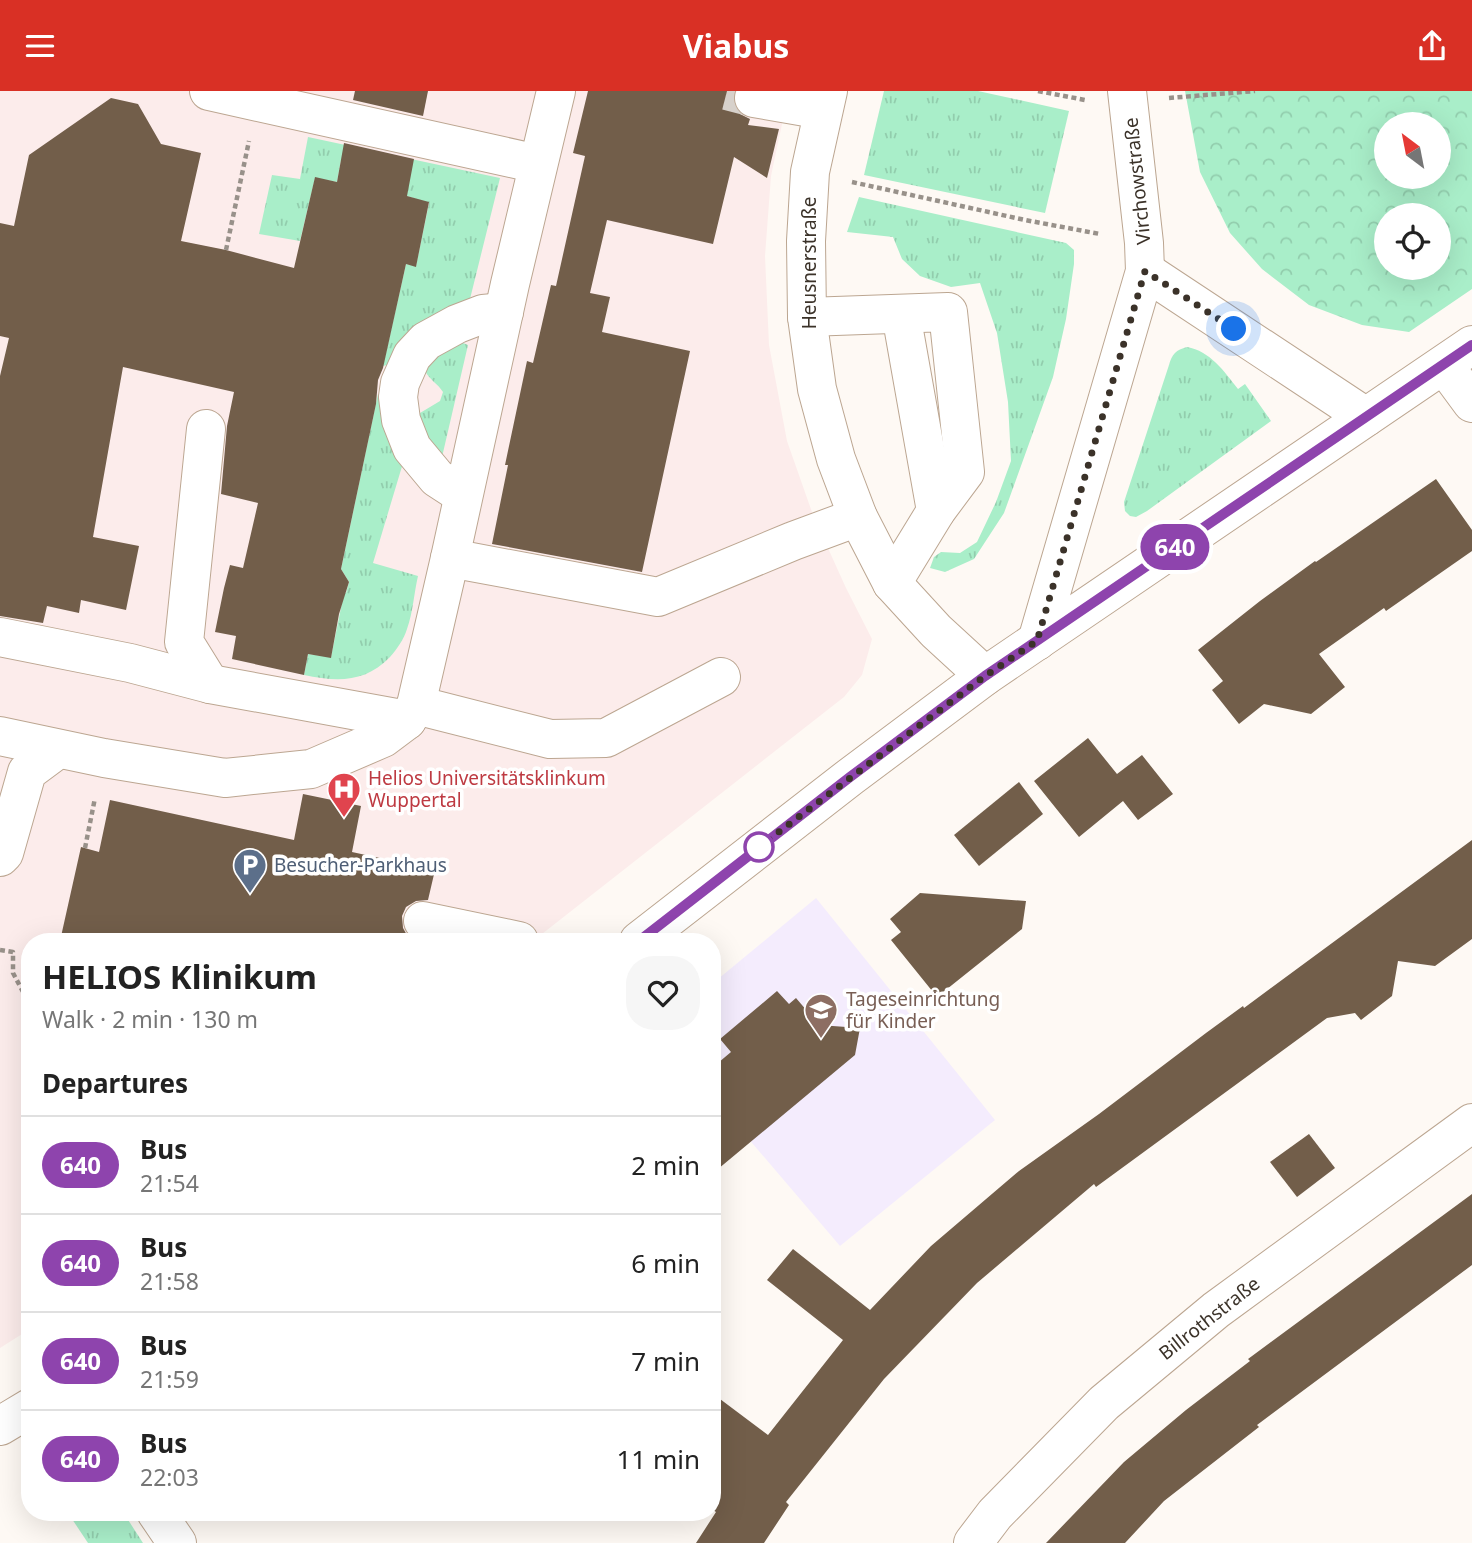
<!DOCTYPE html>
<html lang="en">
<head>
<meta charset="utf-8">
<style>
	body { margin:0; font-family:"Noto Sans",sans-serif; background:#f6f6f6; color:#222; height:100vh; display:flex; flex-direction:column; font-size:26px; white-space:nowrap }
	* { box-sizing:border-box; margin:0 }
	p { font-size:23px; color:#767676 }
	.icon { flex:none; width:38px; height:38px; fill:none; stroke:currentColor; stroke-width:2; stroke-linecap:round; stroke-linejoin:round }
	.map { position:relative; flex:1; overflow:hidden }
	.panel { position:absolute; left:21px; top:842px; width:700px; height:588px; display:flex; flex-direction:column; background:#fff; border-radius:28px; box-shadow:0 7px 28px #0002 }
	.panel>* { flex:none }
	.badge { padding:0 14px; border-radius:23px; font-size:24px; line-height:46px }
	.needle { width:46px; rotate:328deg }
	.buttons { position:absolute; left:1374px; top:21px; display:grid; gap:14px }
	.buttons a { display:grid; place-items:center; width:77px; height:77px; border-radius:50%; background:#fff; box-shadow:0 7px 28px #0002; font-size:35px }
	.you { position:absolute; width:35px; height:35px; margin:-18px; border:5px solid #fff; border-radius:50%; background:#1a73e8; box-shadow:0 0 0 10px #1a73e833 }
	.map>.badge { position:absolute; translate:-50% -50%; box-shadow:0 0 0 4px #fff }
	h2 { padding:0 21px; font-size:26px; line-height:63px }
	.round { display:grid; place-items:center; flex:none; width:74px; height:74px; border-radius:28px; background:#f6f6f6 }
	.overview { display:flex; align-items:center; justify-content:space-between; height:119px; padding:0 21px }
	h1 { font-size:33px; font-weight:700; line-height:52px }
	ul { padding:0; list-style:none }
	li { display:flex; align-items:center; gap:21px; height:98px; padding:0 21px; border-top:2px solid #e0e0e0 }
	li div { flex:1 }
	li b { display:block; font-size:26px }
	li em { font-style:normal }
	li .badge { min-width:77px; font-weight:700; text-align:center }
	header { display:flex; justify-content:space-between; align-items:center; height:91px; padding:0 21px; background:#d93025; color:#fff; font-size:32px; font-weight:700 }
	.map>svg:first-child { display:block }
</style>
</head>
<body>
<header><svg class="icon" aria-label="menu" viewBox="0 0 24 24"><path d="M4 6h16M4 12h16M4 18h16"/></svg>Viabus<svg class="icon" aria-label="share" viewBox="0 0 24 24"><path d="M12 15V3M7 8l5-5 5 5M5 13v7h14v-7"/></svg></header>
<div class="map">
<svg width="1472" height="1452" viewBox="0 0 1472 1452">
	<defs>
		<pattern id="grass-tufts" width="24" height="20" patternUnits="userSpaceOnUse" patternTransform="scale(1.75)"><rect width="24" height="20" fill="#a9eec9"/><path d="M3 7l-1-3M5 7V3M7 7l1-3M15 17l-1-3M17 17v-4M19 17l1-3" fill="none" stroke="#92cdad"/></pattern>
		<pattern id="park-crowns" width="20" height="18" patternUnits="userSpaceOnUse" patternTransform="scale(1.75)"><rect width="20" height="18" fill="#a9eec9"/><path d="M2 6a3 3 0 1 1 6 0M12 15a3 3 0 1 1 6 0" fill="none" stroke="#92cdad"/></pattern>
	</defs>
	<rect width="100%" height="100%" fill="#fef9f4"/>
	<path fill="#f4ecfd" d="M816,807L995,1029L840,1155L712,1005V893Z"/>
	<path fill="#fceceb" d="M0,0H789L771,85L765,165L769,254L787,350L813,424L846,497L872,548L862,584L844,606L533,850H30V1238L0,1257Z"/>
	<g fill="url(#grass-tufts)">
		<path d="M884,0H978L1069,20L1045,122L864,84Z"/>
		<path d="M308,46L500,87L470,208L391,273L383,275L406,173L416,175L429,112L407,105L341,69L337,91L315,87L300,150L259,143L272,84L300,88Z"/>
		<path d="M859,106L1066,152L1074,159V173L1066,228L1053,286L1004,422L974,468L945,481L930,477L934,466L941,461L960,462L977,451L996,411L1011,370L1008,311L997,242L980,192L951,196L920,185L902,168L893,146L847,141Z"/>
		<path d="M458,250L468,254L442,366H432L415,325L440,310L443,301C438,293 430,289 425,280L426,271Z"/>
		<path d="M1187,256C1210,260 1224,280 1238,298L1245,293L1271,330L1147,420L1136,426L1130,425L1125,420L1124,411L1169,274C1172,263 1176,259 1187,256Z"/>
		<path d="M378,303L385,309L403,372L373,472L418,485C414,502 413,521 407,538C404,548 397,558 390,566C365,592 337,591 304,584L308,563L331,566L344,502H346L349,491L341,478Z"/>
		<path d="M77,1421H123L143,1452H88L72,1428Z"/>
	</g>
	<path fill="url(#park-crowns)" fill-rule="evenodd" d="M1185,0H1472V198L1409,241L1362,234L1309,214L1262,178L1230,142L1200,81ZM1386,33H1438V86H1386ZM1386,124H1438V177H1386Z"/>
	<g fill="#725e4a">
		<path d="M355,0H428L423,25L353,9Z"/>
		<path d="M588,0H734L732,4L734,15L740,23L750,28L748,34L779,38L767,87L734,66L713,153L607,129L590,202L610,206L602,241L690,260L642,481L492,453L508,374H505L527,270L533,272L551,194L556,195L585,65L573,62Z"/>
		<path d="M111,7L138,13L161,53L201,62L181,150L226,159L294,177L315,86L337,91L344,52L414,68L407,105L429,111L416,176L406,173L383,277L378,289L376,313L341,478L349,491L339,523L331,567L308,563L304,584L232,568L236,545L215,541L224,497L230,474L243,477L258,412L221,403L227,335L234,301L123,276L93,446L139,455L126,519L81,509L79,522L47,515L43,532L0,525V285L9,247L0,245V132L14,135L29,64Z"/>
		<path d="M1436,388L1472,439V460L1386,520L1384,517L1319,563L1345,596L1311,623L1264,613L1239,633L1212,599L1223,590L1198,559L1260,510L1315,470L1316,471Z"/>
		<path d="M1088,647L1117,683L1142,664L1173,703L1138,729L1123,710L1079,746L1034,690Z"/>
		<path d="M1019,691L1043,723L979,775L954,744Z"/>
		<path d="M303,703L361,715L352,761L435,779L428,809L416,810L406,816L402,825L403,837L408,846L417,850H60L81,756L99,761L110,709L294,749Z"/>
		<path d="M1472,749V848L1435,875L1398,870L1392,905L1361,929L1355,922L1327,927L1096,1096L1094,1093L977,1192L884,1288L786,1411L789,1414L764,1452H696L716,1421L712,1418V1302L768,1344L843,1249L767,1189L793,1158L870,1219L931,1155L1019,1080L1099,1023L1206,942L1243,915L1244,917Z"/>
		<path d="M920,802L1026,810L1022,838L937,906L891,849L901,841L890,828Z"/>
		<path d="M777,900L789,913L796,907L819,934L860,937L855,964L712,1083V977L731,961L720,948Z"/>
		<path d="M1309,1043L1335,1077L1297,1106L1270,1071Z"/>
		<path d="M1472,1103V1174L1257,1334L1259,1336L1164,1410L1125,1452H1046L1124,1371L1186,1319L1250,1270L1248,1268Z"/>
	</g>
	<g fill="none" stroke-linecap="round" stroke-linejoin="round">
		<path stroke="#d7d1cb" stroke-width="38" stroke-dasharray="38 19" stroke-linecap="butt" d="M727,0L754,7"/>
		<defs>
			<g id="minor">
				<path d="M209,0L538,73"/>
				<path d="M556,0L510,193L450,467L658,506L793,450L858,426"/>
				<path d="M828,0L810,81L806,150L807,226L817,298L836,368L858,426L892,492L936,540L985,585"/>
				<path d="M754,7L823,19"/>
				<path d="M1145,180L1366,326"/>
				<path d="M901,223L936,420"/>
				<path d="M807,226L948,221L965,381L936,420L892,492"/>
				<path d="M1444,274L1472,312"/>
				<path d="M206,338L184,551L210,593"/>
				<path d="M463,404L437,387L412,357L401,329L398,306L400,292L412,265L426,250L457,233L483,223L504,221"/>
				<path d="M0,546L130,572L210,593L407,629"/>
				<path d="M1037,550L1145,180L1144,152L1127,0"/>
				<path d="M416,614L550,648L606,647L721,586"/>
				<path d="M0,645L104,667L225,687L311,678L383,647L407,629L416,614L450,467"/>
				<path d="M0,766L4,762L27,681L58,658"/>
				<path d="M423,830L519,850"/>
				<path d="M639,850L850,686L985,585L1472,254"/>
				<path d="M0,1335L30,1317"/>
				<path d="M156,1421L177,1452"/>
				<path d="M973,1452L995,1423L1104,1312L1216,1219L1472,1032"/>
			</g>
		</defs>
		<use href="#minor" stroke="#bca691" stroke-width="40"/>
		<g stroke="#98918a" stroke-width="4.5" stroke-dasharray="5 3.5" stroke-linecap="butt">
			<path d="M1038,0L1085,9"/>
			<path d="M1169,7L1255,0"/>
			<path d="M852,91L1025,129L1100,143"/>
			<path d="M226,159L249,50"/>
			<path d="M85,757L95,707"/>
			<path d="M0,859L13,861V882L30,914"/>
		</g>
		<use href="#minor" stroke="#fff" stroke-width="38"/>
	</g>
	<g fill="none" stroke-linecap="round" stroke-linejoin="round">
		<defs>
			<path id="line" d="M639,850L850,686L985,585L1472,254"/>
		</defs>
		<use href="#line" stroke="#fff" stroke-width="16"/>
		<use href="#line" stroke="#8e44ad" stroke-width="10"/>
		<path stroke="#3b3229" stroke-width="7" stroke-dasharray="0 12.6" d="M759,756L985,585L1037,550L1145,180L1234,238"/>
	</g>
	<defs>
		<symbol id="hospital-pin" viewBox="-11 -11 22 30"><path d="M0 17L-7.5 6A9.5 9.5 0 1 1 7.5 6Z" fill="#e0444e" stroke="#fff"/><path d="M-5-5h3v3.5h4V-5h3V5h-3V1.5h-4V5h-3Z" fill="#fff"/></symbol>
		<symbol id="parking-pin" viewBox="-11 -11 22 30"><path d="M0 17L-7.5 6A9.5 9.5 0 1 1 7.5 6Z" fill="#5c6f8a" stroke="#fff"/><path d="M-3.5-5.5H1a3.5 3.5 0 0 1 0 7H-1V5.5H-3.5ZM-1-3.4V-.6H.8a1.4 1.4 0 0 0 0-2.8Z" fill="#fff"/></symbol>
		<symbol id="school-pin" viewBox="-11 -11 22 30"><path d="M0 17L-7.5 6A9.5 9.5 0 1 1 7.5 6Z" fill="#8d6e63" stroke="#fff"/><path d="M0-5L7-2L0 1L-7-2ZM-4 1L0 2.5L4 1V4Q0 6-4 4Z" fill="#fff"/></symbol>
	</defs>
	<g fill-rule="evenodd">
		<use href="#hospital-pin" x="325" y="679" width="38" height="52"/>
		<use href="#parking-pin" x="231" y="755" width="38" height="52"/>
		<use href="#school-pin" x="802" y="900" width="38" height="52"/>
	</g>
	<circle fill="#fff" stroke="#8e44ad" stroke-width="3.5" cx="759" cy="756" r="14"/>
	<g text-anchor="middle" stroke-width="7" stroke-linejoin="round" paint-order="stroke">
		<g font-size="19" fill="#3b3229" stroke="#fff">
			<text transform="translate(1137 90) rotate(-96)" y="7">Virchowstraße</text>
			<text transform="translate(809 172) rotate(-90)" y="7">Heusnerstraße</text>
			<text transform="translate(1209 1227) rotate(-38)" y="7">Billrothstraße</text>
		</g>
		<g font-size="19" fill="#be3a42" stroke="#fff" text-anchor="start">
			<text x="368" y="694">Helios Universitätsklinkum<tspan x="368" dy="22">Wuppertal</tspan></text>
		</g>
		<g font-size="19" fill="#4e5e75" stroke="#fff" text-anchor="start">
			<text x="274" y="781">Besucher-Parkhaus</text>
		</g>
		<g font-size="19" fill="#785e54" stroke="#fff" text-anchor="start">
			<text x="846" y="915">Tageseinrichtung<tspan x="846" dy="22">für Kinder</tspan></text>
		</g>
	</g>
</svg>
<div class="buttons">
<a><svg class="needle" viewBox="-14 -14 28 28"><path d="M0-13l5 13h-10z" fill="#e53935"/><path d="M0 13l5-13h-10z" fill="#767676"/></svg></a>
<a><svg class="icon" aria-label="locate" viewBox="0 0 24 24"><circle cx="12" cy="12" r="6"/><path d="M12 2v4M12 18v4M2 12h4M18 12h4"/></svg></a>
</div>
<div class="you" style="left:1234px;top:238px"></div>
<b class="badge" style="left:1175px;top:456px;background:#8e44ad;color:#fff">640</b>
<section class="panel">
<div class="overview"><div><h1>HELIOS Klinikum</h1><p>Walk · 2 min · 130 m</p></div><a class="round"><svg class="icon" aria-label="heart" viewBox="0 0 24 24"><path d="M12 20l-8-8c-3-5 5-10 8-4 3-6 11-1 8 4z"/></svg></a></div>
<h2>Departures</h2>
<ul>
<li><span class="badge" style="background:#8e44ad;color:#fff">640</span><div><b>Bus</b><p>21:54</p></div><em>2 min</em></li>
<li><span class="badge" style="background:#8e44ad;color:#fff">640</span><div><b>Bus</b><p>21:58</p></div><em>6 min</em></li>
<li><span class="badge" style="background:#8e44ad;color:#fff">640</span><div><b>Bus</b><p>21:59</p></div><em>7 min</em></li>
<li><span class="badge" style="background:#8e44ad;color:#fff">640</span><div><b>Bus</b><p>22:03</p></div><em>11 min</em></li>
</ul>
</section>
</div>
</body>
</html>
